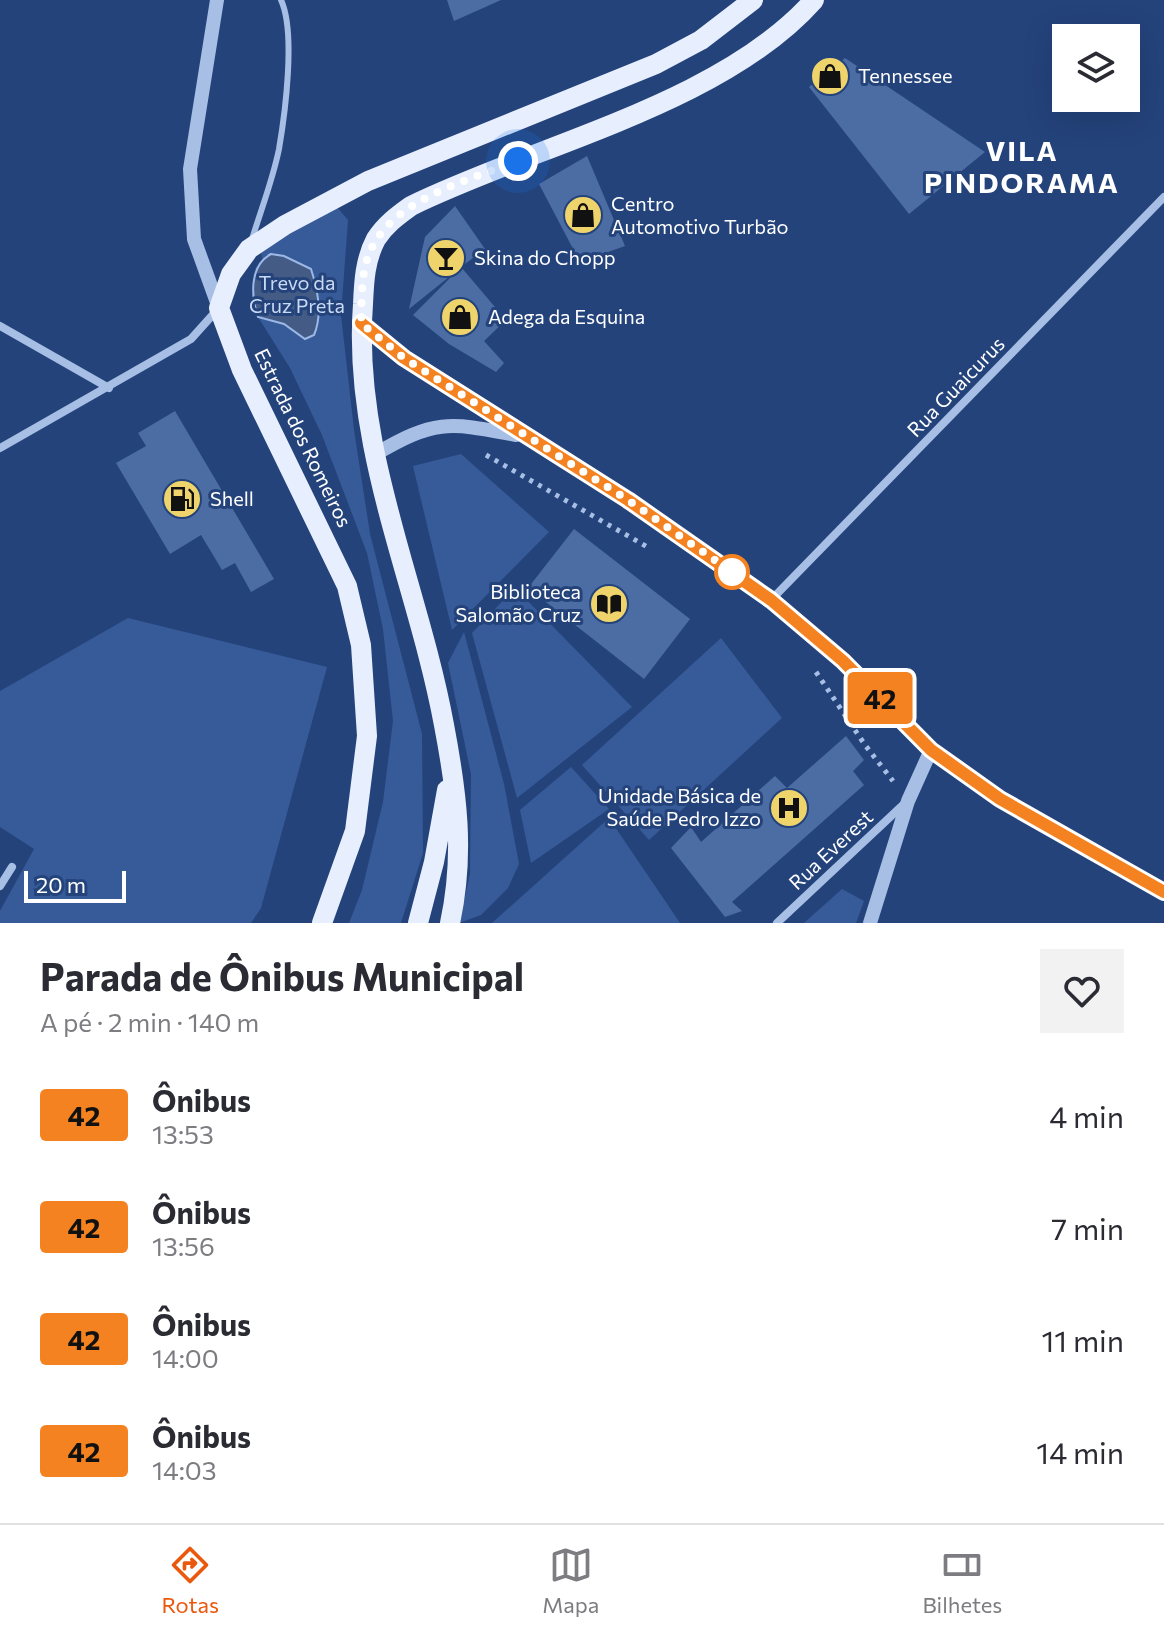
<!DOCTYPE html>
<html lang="pt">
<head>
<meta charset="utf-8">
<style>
	body { margin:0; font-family:Commissioner,sans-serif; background:#f2f2f3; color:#2b2b33; height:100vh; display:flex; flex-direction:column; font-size:30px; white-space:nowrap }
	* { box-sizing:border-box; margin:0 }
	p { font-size:26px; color:#7c7c81 }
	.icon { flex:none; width:44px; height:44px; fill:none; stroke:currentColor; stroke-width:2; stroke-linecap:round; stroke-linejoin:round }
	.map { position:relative; height:923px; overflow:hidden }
	.sheet { display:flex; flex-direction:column; background:#fff; flex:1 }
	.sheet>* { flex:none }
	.badge { padding:0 16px; border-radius:6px; font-size:28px; line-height:52px }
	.tools { position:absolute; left:1052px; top:24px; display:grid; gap:16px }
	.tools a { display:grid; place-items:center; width:88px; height:88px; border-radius:0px; background:#fff; box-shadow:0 8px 32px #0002; font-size:40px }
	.scale { position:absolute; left:24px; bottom:20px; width:102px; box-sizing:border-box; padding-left:8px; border:4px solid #fff; border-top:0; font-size:22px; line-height:28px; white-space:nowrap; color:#fff; -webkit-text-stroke:6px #24437b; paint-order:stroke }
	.you { position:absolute; width:40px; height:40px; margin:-20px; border:6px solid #fff; border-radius:50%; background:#1a73e8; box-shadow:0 0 0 12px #1a73e833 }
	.map>.badge { position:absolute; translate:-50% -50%; box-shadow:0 0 0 4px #fff }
	.round { display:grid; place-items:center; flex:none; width:84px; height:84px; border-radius:0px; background:#f2f2f3 }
	.overview { display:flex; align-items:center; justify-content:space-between; height:136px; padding:0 40px }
	h1 { font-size:38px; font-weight:700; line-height:60px }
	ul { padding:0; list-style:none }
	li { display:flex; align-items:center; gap:24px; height:112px; padding:0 40px }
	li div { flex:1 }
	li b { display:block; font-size:30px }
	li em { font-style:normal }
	li .badge { min-width:88px; font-weight:700; text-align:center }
	.tab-bar { display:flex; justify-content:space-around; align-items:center; height:112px; border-top:2px solid #e1e1e2; background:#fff; font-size:22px; color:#7c7c81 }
	.tab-bar a { display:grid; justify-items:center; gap:4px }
	.tab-bar .on { color:#ea580c }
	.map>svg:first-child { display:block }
</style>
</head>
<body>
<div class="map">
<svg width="1164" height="923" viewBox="0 0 1164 923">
	<rect width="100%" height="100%" fill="#24437b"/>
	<g fill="#375b99">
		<path d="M336,206L348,220L341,315L354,430L370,534L422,734L423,853L401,923H349L362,890L383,802L393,721L383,629L367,553L322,435L290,368L258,317L252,300L255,269L262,259L261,252L322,212Z"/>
		<path d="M461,454L549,532L452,630L413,466Z"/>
		<path d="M515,588L632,707L517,798L472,633Z"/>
		<path d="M128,618L327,667L261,908L251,923H0V911L34,849L0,827V691Z"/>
		<path d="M464,632L504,784L519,864L508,888L481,915L459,923L470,874L471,774L448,663Z"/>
		<path d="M721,638L782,718L649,840L582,765Z"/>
		<path d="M571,767L609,809L531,863L520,810Z"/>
		<path d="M609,818L680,923H492Z"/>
		<path d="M842,889L864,901L856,923H804Z"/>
	</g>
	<path fill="#435b85" stroke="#9bb8e6" stroke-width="2" d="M271,254L284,256L311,269C318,290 323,314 314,335L305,339L284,324L258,317C251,296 249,266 271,254Z"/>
	<g fill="#4c6ca4">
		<path d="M447,0H501L454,21Z"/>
		<path d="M845,58L985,152L909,214L809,87Z"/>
		<path d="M587,156L625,246L580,262L539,184Z"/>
		<path d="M455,206L485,249L461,267L506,320L484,341L504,363L496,372L449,344L413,315L459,269L409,309L425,237Z"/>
		<path d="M175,411L274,579L251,592L235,563L222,570L201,535L170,554L116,463L146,446L138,433Z"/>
		<path d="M574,529L690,619L644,679L528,588Z"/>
		<path d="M846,736L864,760L853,771L864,785L732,902L742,911L725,917L671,848L691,827L701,842L775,776L787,788Z"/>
	</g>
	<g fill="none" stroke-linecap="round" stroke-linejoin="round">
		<g stroke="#a7bee5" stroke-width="5" stroke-dasharray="4 6" stroke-linecap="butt">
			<path d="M486,455L651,549"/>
			<path d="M816,672L865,745L893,781"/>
		</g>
		<path stroke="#a7bee5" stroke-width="6" d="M252,239C261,210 273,179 279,149C285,114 296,32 281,0"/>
		<g stroke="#a7bee5" stroke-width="8">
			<path d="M0,326L109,388"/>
			<path d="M0,448L191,339L218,309"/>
			<path d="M771,600L1164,197"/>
			<path d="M0,886L12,867"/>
			<path d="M777,923L904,804"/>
		</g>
		<g stroke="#a7bee5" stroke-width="14">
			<path d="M217,0L190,169L194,239L219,308"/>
			<path d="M361,323L404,358L628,500L771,600L843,661L931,750L1000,799L1164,892"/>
			<path d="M374,455C435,419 448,422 516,435"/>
			<path d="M870,923L908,801L931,750"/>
		</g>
		<g stroke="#e7eefd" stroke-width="20">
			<path d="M322,923L355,831L367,736L361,645L347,586L242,370L219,308L231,274L249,249L285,225L368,181L656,64L701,40L753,0"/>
			<path d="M418,923L434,862L447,790"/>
			<path d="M450,923C465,854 457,793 444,725C418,584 352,449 363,304C364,281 365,260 376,239C385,225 397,216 411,206C535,145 722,104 814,0"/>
		</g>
	</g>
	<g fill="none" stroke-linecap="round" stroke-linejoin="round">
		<defs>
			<path id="line" d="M361,323L404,358L628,500L771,600L843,661L931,750L1000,799L1164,892"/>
		</defs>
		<use href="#line" stroke="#fff" stroke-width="18"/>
		<use href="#line" stroke="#f58220" stroke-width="12"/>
		<path stroke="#fff" stroke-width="8" stroke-dasharray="0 14.4" d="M518,161C465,182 379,202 365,267C361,284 362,305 361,323L404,358L628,500L732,572"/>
	</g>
	<defs>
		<symbol id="shop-disc" viewBox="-11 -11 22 22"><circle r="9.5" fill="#efd46b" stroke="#24437b"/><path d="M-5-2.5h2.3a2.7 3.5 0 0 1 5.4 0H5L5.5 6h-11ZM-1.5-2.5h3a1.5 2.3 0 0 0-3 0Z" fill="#111"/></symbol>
		<symbol id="bar-disc" viewBox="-11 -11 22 22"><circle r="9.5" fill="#efd46b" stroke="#24437b"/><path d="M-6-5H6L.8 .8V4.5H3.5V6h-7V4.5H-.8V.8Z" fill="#111"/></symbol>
		<symbol id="fuel-disc" viewBox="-11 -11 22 22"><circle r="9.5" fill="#efd46b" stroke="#24437b"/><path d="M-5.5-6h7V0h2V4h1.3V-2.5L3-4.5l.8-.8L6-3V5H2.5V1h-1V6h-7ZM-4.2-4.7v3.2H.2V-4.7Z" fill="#111"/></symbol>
		<symbol id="library-disc" viewBox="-11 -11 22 22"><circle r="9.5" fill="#efd46b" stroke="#24437b"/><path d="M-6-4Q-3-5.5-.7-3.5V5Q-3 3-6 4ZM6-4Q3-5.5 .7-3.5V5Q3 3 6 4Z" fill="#111"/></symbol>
		<symbol id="hospital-disc" viewBox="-11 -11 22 22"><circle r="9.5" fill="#efd46b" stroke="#24437b"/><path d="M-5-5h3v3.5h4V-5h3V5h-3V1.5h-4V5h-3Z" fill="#111"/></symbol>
	</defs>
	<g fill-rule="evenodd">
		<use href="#shop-disc" x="808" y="54" width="44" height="44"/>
		<use href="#shop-disc" x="561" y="193" width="44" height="44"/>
		<use href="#bar-disc" x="424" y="236" width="44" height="44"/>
		<use href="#shop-disc" x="438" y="295" width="44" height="44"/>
		<use href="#fuel-disc" x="160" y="477" width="44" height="44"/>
		<use href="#library-disc" x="587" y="582" width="44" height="44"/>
		<use href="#hospital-disc" x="767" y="786" width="44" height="44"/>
	</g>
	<circle fill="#fff" stroke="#f58220" stroke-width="4" cx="732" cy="572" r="16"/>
	<g text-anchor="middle" stroke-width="6" stroke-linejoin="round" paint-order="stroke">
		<g font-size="20" fill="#fff" stroke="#24437b" text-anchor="start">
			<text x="858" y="83">Tennessee</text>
			<text x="611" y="211">Centro<tspan x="611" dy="23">Automotivo Turbão</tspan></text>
			<text x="474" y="265">Skina do Chopp</text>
			<text x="488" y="324">Adega da Esquina</text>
			<text x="210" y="506">Shell</text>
			<text x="581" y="599" text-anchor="end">Biblioteca<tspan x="581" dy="23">Salomão Cruz</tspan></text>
			<text x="761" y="803" text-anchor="end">Unidade Básica de<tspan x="761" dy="23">Saúde Pedro Izzo</tspan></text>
		</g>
		<g font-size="20" fill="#cadaf4" stroke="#24437b">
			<text x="297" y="290">Trevo da<tspan x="297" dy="23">Cruz Preta</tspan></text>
		</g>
		<g font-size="20" fill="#fff" stroke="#24437b">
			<text transform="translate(956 387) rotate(-46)" y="7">Rua Guaicurus</text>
			<text transform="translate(303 438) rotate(64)" y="7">Estrada dos Romeiros</text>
			<text transform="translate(831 850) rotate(-43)" y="7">Rua Everest</text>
		</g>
		<g font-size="28" font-weight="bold" letter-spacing="2" fill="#fff" stroke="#24437b">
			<text x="1022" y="161">VILA<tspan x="1022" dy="32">PINDORAMA</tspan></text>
		</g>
	</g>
</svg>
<div class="tools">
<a><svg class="icon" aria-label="layers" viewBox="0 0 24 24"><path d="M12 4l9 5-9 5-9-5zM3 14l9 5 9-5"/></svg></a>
</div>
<div class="scale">20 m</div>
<div class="you" style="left:518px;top:161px"></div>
<b class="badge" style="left:880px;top:698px;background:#f58220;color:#111">42</b>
</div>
<section class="sheet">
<div class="overview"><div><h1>Parada de Ônibus Municipal</h1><p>A pé · 2 min · 140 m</p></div><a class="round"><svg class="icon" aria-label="heart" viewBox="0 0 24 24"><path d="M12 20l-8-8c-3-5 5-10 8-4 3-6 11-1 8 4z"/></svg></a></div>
<ul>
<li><span class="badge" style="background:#f58220;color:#111">42</span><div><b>Ônibus</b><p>13:53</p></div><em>4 min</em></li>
<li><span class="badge" style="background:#f58220;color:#111">42</span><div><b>Ônibus</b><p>13:56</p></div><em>7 min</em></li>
<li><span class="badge" style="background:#f58220;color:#111">42</span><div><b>Ônibus</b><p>14:00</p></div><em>11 min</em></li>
<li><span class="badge" style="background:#f58220;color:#111">42</span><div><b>Ônibus</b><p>14:03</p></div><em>14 min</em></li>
</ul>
</section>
<nav class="tab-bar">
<a class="on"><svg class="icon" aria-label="directions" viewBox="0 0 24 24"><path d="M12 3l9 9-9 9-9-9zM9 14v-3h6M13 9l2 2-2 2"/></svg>Rotas</a>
<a><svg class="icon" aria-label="map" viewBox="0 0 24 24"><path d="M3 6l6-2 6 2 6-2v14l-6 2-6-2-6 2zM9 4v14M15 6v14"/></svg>Mapa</a>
<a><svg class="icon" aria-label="tickets" viewBox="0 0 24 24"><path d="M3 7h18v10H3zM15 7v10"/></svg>Bilhetes</a>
</nav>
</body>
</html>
